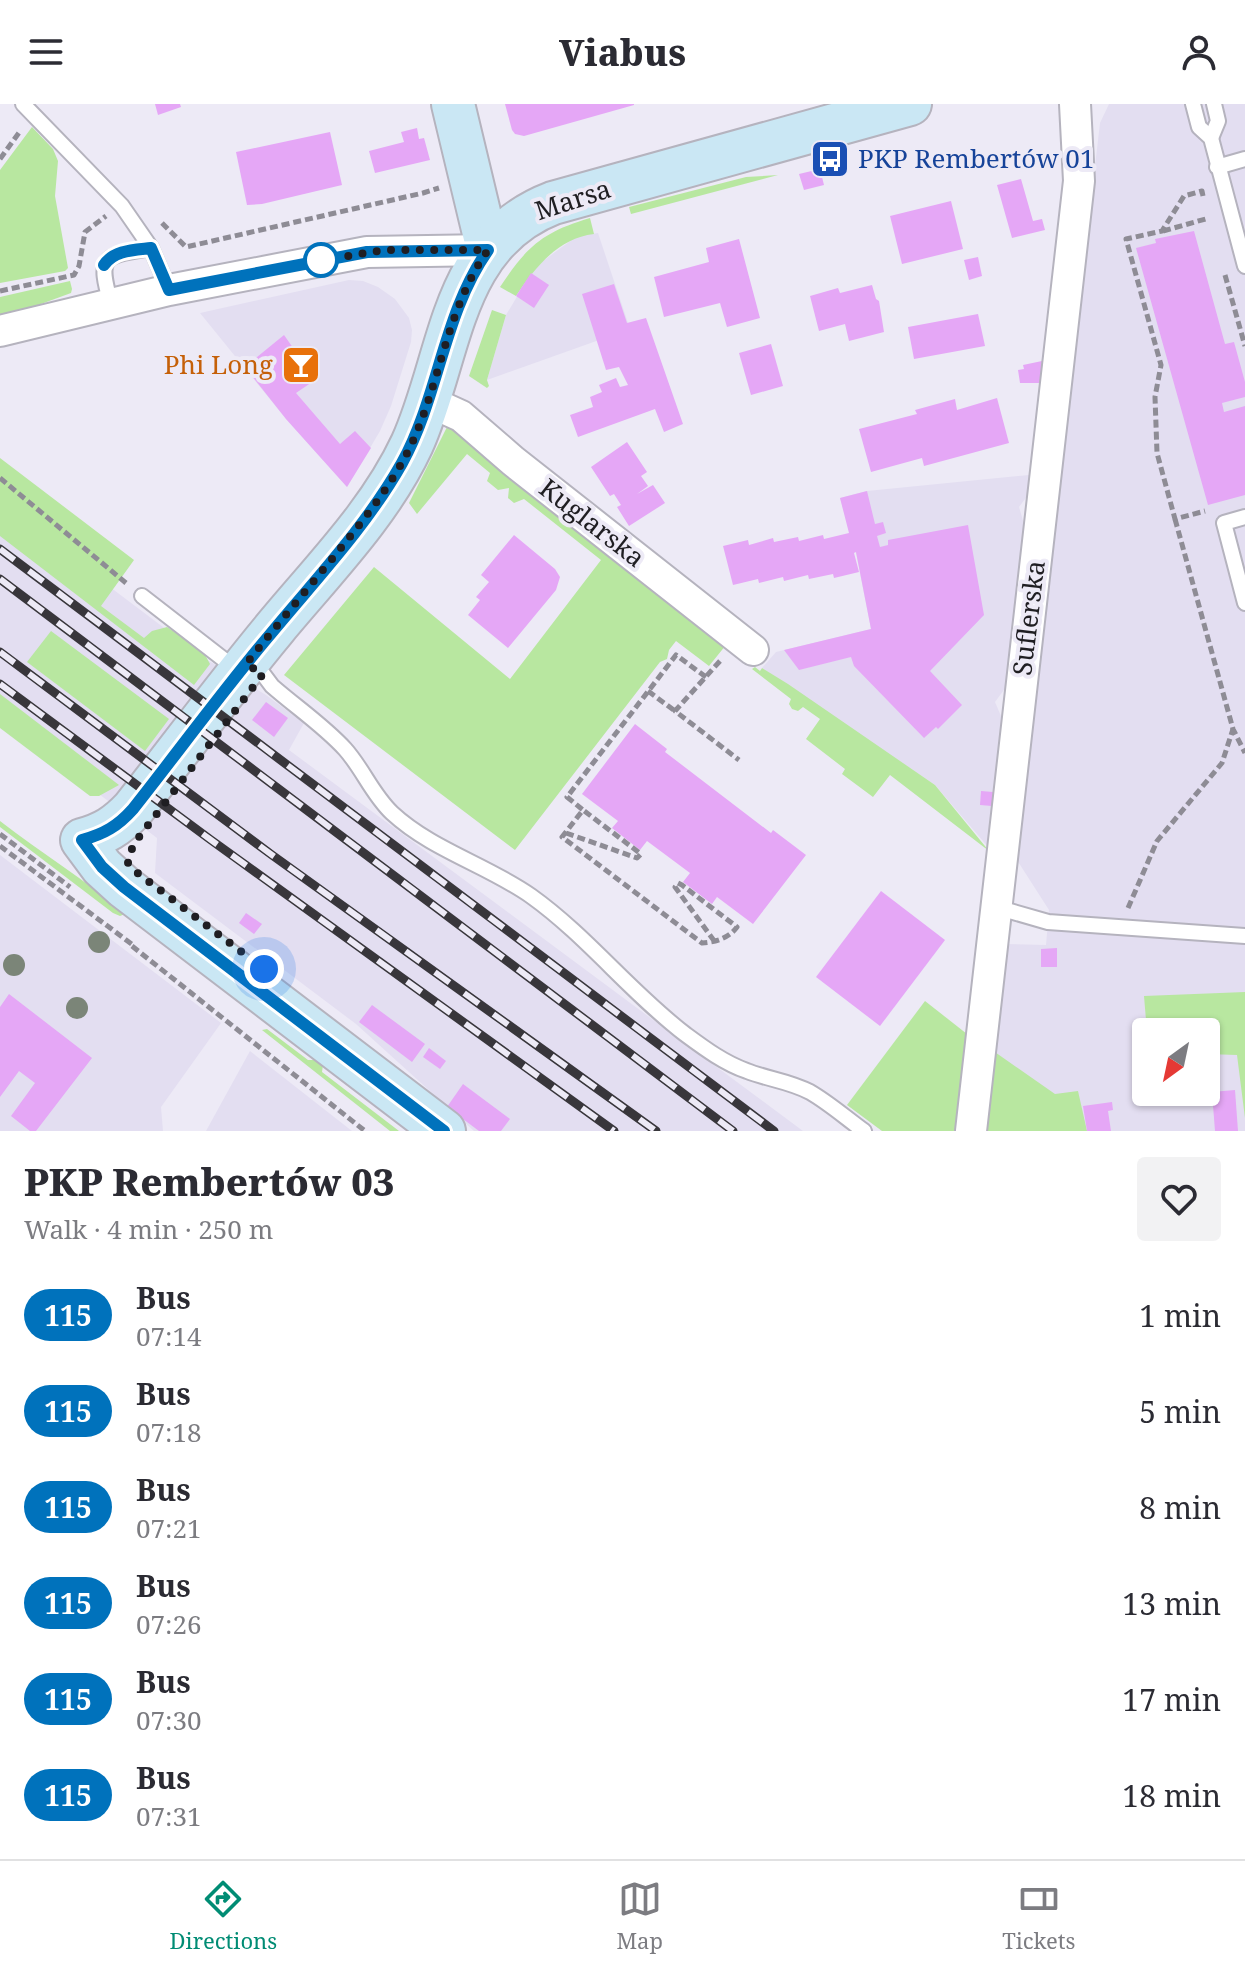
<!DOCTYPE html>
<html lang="en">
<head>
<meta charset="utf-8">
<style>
	body { margin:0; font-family:"Noto Serif",serif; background:#f2f2f3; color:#2b2b33; height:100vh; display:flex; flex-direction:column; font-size:30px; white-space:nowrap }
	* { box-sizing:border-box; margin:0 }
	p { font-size:26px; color:#7c7c81 }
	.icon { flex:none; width:44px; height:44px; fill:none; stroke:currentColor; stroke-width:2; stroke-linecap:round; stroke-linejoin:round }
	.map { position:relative; height:1027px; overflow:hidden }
	.side { display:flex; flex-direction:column; background:#fff; flex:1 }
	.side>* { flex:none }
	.badge { padding:0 16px; border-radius:26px; font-size:28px; line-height:52px }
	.needle { width:52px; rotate:213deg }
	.tools { position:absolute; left:1132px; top:914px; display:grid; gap:16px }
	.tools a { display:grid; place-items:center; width:88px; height:88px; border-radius:8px; background:#fff; box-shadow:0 2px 6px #0004; font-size:40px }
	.you { position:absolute; width:40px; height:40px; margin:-20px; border:6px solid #fff; border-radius:50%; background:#1a73e8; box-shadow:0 0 0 12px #1a73e833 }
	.map>.badge { position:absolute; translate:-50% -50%; box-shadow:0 0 0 4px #fff }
	.round { display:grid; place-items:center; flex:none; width:84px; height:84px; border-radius:8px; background:#f2f2f3 }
	.overview { display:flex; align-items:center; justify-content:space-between; height:136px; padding:0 24px }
	h1 { font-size:38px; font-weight:800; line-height:60px }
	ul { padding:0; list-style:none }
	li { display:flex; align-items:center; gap:24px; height:96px; padding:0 24px }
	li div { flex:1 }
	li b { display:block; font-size:30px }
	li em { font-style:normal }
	li .badge { min-width:88px; font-weight:700; text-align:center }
	header { display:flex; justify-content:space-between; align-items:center; height:104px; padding:0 24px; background:#fff; font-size:36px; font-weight:800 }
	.menu { display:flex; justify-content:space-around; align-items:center; height:112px; border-top:2px solid #e1e1e2; background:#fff; font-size:22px; color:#7c7c81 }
	.menu a { display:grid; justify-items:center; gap:4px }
	.menu .on { color:#008c74 }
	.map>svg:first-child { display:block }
</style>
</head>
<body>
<header><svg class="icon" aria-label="menu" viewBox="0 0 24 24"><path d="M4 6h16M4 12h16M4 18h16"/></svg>Viabus<svg class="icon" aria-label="person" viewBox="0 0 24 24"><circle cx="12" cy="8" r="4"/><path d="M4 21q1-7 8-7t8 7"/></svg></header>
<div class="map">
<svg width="1245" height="1027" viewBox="0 0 1245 1027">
	<rect width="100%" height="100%" fill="#edeaf6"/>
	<g fill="#e3def1" fill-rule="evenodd">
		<path d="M1109,0H1245V1027H983L1004,840L1046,841L1049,806L1015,753L1100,19ZM1146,928H1206V988H1146Z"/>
		<path d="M598,129L630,225L487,276L506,211L531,169L543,157L577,132Z"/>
		<path d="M349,176L363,177L378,183L395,195L409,214L412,226L411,238L391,302L380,327L347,383L286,315L200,209Z"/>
		<path d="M1029,371L1028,391L1019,403L1026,427L1009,579L995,598L1004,619L989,744L935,681L762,564L776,548L871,525L856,449L840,394L867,387Z"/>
		<path d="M0,400L204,554L266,591L304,619L289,646L803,1027H474L356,920L155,769L157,734L0,615Z"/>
		<path d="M0,751L221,919L161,1003L163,1027H0Z"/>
		<path d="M250,947L352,1027H206Z"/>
	</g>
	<g fill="#b8e7a0">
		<path d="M32,23L53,45L58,57L55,92L68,164L65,167L0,179V66Z"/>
		<path d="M778,71L631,110L629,103L746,73Z"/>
		<path d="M590,114L594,130C558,134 535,164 516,192L500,183C527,142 543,128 590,114Z"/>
		<path d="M70,177L72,185L71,189L0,215V193Z"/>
		<path d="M492,206L506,211L487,276L489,282L487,284L469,272Z"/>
		<path d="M449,319L726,541L709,562L676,537L669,546L667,555L660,558L515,746L284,571L374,463L510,575L601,456L524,395L514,399L508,394L509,384L498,386L487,377L490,369L467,350L417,410L409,399Z"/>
		<path d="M0,354L134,456L101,502L144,534L152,527L167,523L203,547L210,560L194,581L0,432Z"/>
		<path d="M51,527L169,615L145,647L27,558Z"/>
		<path d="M755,563L760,567L762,564L788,580L935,681L989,747L890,671L873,693L842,670L845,665L806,635L820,615L803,603L798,607L792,605L789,600L791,595L752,565Z"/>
		<path d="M0,590L119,681L99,692H90L0,624Z"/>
		<path d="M0,717C41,749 86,776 125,810L120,812L113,809L0,723Z"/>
		<path d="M1245,888V1014L1237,951L1206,950V928H1147L1144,892Z"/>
		<path d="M925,897L967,930L958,1027H882L847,1001Z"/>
		<path d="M267,925L308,956H321L323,961L322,968L399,1027H390L262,926Z"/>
		<path d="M992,946L1055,990L1078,987L1087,1027H983Z"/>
	</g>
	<g fill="#e5a7f6">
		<path d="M155,0H180L181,3L158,11Z"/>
		<path d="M505,0H634V1L524,32L515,30L512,26Z"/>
		<path d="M417,24L419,35L424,34L430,56L375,69L369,47L404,38L401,28Z"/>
		<path d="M330,28L342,81L262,100L247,101L236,48Z"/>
		<path d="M820,65L824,81L804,86L799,70Z"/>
		<path d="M1021,75L1033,117L1042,115L1045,126L1012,134L997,81Z"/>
		<path d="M951,97L963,145L902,160L890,112Z"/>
		<path d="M1194,127L1225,240L1234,238L1245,278V293L1222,299L1224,308L1245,302V391L1208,401L1136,144L1156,139L1155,135Z"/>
		<path d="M739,135L760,214L727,223L720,199L664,213L654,173L709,158L706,144Z"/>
		<path d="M978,153L982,172L969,176L964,156Z"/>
		<path d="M531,169L549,181L534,204L516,192Z"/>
		<path d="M614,180L627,219L646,214L683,320L664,328L655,305L578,333L570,311L593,303L590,293L602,288L599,281L616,274L620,283L628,281L619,263L606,266L582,190Z"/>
		<path d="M872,181L876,195L879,197L884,228L849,237L845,220L819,227L810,192L838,184L840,189Z"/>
		<path d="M978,210L985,242L914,255L908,223Z"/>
		<path d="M284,231L303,258L305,257V261L318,274L296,289L340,340L355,327L371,344L347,383L286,315L245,263Z"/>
		<path d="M771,240L783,282L751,291L739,249Z"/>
		<path d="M1042,257L1040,279H1020L1018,266L1024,265L1023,261Z"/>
		<path d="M997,294L1009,339L924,362L922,354L871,368L859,325L917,310L915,306L955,295L957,306Z"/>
		<path d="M627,338L647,368L641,372L648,382L637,390L653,381L665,399L629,422L617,403L621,401L614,390L610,392L591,363Z"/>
		<path d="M867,387L875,420L883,418L886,429L877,432L880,443L888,441V436L968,421L984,511L930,567L962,601L938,625L936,623L924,634L854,562L851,553L799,566L784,546L871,525L856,448L854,449L859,468L834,474L833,470L809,475L808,471L784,477L783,473L759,479L758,475L733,481L723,442L748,436L749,441L773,434L774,438L798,433L799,437L823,431L824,435L849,429L840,394Z"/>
		<path d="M514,431L555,465L560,473L556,486L508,544L468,511L480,496L476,493L489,478L481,471Z"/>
		<path d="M266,598L288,614L274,633L252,616Z"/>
		<path d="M635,620L667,645L665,648L771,729L773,726L806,751L753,820L717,793L712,800L683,778L690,769L647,737L640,746L612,724L618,717L582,690Z"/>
		<path d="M981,687L993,688L992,702L980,701Z"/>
		<path d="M881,787L945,836L880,922L816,873Z"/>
		<path d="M246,809L262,820L254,830L239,819Z"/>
		<path d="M1057,844V863H1041V845Z"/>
		<path d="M9,890L92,954L36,1027H30L11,1012L35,979L19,967L0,993V903Z"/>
		<path d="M372,901L425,940L412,958L359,918Z"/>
		<path d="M429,944L446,957L440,965L423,953Z"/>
		<path d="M463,980L510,1015L501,1027H479L447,1003Z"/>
		<path d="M1235,986L1238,1027H1215L1212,988Z"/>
		<path d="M1112,998L1113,1006L1108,1007L1111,1027H1087L1083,1002Z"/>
	</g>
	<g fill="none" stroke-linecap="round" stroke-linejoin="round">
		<defs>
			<g id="lane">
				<path d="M23,0L122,102L151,144L169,186"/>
				<path d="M1193,0L1199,23L1211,34L1245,162"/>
				<path d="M1211,34L1218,17L1214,0"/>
				<path d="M1217,63L1245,55"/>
				<path d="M111,200C97,151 103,152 151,144"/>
				<path d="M1245,413L1224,419L1245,499"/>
				<path d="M142,492L236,565"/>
				<path d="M247,561L263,570L272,582C296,603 324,622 345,645C363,665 372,690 392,709C432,746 487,761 531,792C587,832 630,888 685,930C704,944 724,959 747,967C767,975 789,977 810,988C829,999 846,1014 864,1027"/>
				<path d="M996,803L1048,818L1245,832"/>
			</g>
			<g id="street">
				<path d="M0,227L169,186L367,148L488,146"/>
				<path d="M428,297L461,312L513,357L753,546"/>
				<path d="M971,1027L1079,77L1075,0"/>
			</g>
			<g id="secondary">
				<path d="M453,0L488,146"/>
				<path d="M444,1027L124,783L102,763L82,736C104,730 117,722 133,705C180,645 226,583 275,524C323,466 380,409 412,340C452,252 449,139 553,99L910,0"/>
			</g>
		</defs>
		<use href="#lane" stroke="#b5b3be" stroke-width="18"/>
		<use href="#street" stroke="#b5b3be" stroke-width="34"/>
		<use href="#secondary" stroke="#b5b3be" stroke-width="46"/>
		<g stroke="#8e8c95" stroke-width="5" stroke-dasharray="8 4" stroke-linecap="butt">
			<path d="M0,55L21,26"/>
			<path d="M1203,92L1202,87L1184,92L1162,127L1126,135L1161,261L1155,293L1157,349L1175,415L1205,407"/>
			<path d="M162,119L186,143L423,89L439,84"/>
			<path d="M1163,127L1209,114"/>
			<path d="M1225,171L1245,242"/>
			<path d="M0,187L74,171L79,162L85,128L106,112"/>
			<path d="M0,374L126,479"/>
			<path d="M1175,415L1233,625L1245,649"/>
			<path d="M720,557L675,607L739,656"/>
			<path d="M706,573L676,551L567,693L583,706L562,733L702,839C716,838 729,834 737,823L682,781L678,779L675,783L715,838"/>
			<path d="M648,587L675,607"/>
			<path d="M566,729L637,754L641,750L583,706"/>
			<path d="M0,730L70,783"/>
			<path d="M0,742L133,841"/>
			<path d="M1128,804L1157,737L1222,659L1233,625"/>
			<path d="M132,842L365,1027"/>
		</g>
		<use href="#lane" stroke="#fff" stroke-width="14"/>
		<use href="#street" stroke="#fff" stroke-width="30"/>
		<use href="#secondary" stroke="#cae7f4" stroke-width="42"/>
		<defs>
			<g id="rail">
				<path d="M0,445L774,1027"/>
				<path d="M0,475L733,1027"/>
				<path d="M0,548L272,751L656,1027"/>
				<path d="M0,580L211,736L614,1027"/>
			</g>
		</defs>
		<use href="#rail" stroke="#38363b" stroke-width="9"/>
		<use href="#rail" stroke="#edeaf6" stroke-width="6" stroke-dasharray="18" stroke-linecap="butt"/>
	</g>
	<g fill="#7b8578">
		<circle cx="99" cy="838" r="11"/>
		<circle cx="14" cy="861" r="11"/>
		<circle cx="77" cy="904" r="11"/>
	</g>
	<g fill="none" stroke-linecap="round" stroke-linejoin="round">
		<defs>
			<path id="line" d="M104,161C114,146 134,146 151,144L169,186L367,148L488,146C443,210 439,292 402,359C366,423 314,477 268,533C221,589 178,648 133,705C118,722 104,730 82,736L102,763L124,783L444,1027"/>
		</defs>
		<use href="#line" stroke="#fff" stroke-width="18"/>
		<use href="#line" stroke="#0072bc" stroke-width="12"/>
		<path stroke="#1f1e22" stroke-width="8" stroke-dasharray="0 14.4" d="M264,865L135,767L128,759L133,741L263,570L246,560C274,525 303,490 332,455C361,419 392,382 412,339C441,276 447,204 488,146H384L318,157L321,156"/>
	</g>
	<defs>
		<symbol id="bus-square" viewBox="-11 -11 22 22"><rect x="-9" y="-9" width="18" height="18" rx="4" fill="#1a4fb4" stroke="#edeaf6"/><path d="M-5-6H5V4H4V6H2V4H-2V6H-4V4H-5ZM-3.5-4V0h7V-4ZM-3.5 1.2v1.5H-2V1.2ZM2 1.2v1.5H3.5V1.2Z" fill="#fff"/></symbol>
		<symbol id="bar-square" viewBox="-11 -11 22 22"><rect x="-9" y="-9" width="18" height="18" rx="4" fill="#e8710a" stroke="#edeaf6"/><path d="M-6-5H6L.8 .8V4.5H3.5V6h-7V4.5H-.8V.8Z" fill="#fff"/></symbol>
	</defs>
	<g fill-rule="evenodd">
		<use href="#bus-square" x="808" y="33" width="44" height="44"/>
		<use href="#bar-square" x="279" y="239" width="44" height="44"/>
	</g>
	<circle fill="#fff" stroke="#0072bc" stroke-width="4" cx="321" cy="156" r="16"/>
	<g text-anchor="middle" stroke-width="8" stroke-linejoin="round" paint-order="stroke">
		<g font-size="26" fill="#164399" stroke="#edeaf6" text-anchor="start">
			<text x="858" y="64">PKP Rembertów 01</text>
		</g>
		<g font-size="26" fill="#1f1e22" stroke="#edeaf6">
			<text transform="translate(573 96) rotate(-18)" y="9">Marsa</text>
			<text transform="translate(592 419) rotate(38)" y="9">Kuglarska</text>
			<text transform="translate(1029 514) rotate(-83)" y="9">Suflerska</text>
		</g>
		<g font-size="26" fill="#c56008" stroke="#edeaf6" text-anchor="end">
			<text x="273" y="270">Phi Long</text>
		</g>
	</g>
</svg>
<div class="tools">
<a><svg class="needle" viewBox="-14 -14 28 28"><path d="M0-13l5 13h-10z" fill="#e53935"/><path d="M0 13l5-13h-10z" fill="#7c7c81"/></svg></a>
</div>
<div class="you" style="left:264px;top:865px"></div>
</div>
<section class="side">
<div class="overview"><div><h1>PKP Rembertów 03</h1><p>Walk · 4 min · 250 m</p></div><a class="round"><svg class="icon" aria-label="heart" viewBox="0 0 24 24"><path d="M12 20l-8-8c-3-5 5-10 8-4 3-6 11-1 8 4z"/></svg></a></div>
<ul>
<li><span class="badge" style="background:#0072bc;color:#fff">115</span><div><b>Bus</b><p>07:14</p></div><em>1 min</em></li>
<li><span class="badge" style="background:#0072bc;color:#fff">115</span><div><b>Bus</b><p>07:18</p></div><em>5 min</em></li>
<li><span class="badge" style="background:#0072bc;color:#fff">115</span><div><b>Bus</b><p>07:21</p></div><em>8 min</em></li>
<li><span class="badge" style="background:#0072bc;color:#fff">115</span><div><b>Bus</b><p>07:26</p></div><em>13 min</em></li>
<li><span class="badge" style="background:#0072bc;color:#fff">115</span><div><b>Bus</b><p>07:30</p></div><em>17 min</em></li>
<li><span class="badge" style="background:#0072bc;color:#fff">115</span><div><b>Bus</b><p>07:31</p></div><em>18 min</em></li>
</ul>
</section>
<nav class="menu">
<a class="on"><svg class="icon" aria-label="directions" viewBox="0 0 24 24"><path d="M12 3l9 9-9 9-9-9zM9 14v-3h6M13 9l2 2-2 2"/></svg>Directions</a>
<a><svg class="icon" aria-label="map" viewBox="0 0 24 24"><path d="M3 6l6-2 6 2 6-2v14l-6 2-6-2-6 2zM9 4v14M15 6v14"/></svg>Map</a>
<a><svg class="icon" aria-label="tickets" viewBox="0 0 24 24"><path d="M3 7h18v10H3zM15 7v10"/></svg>Tickets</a>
</nav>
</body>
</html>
